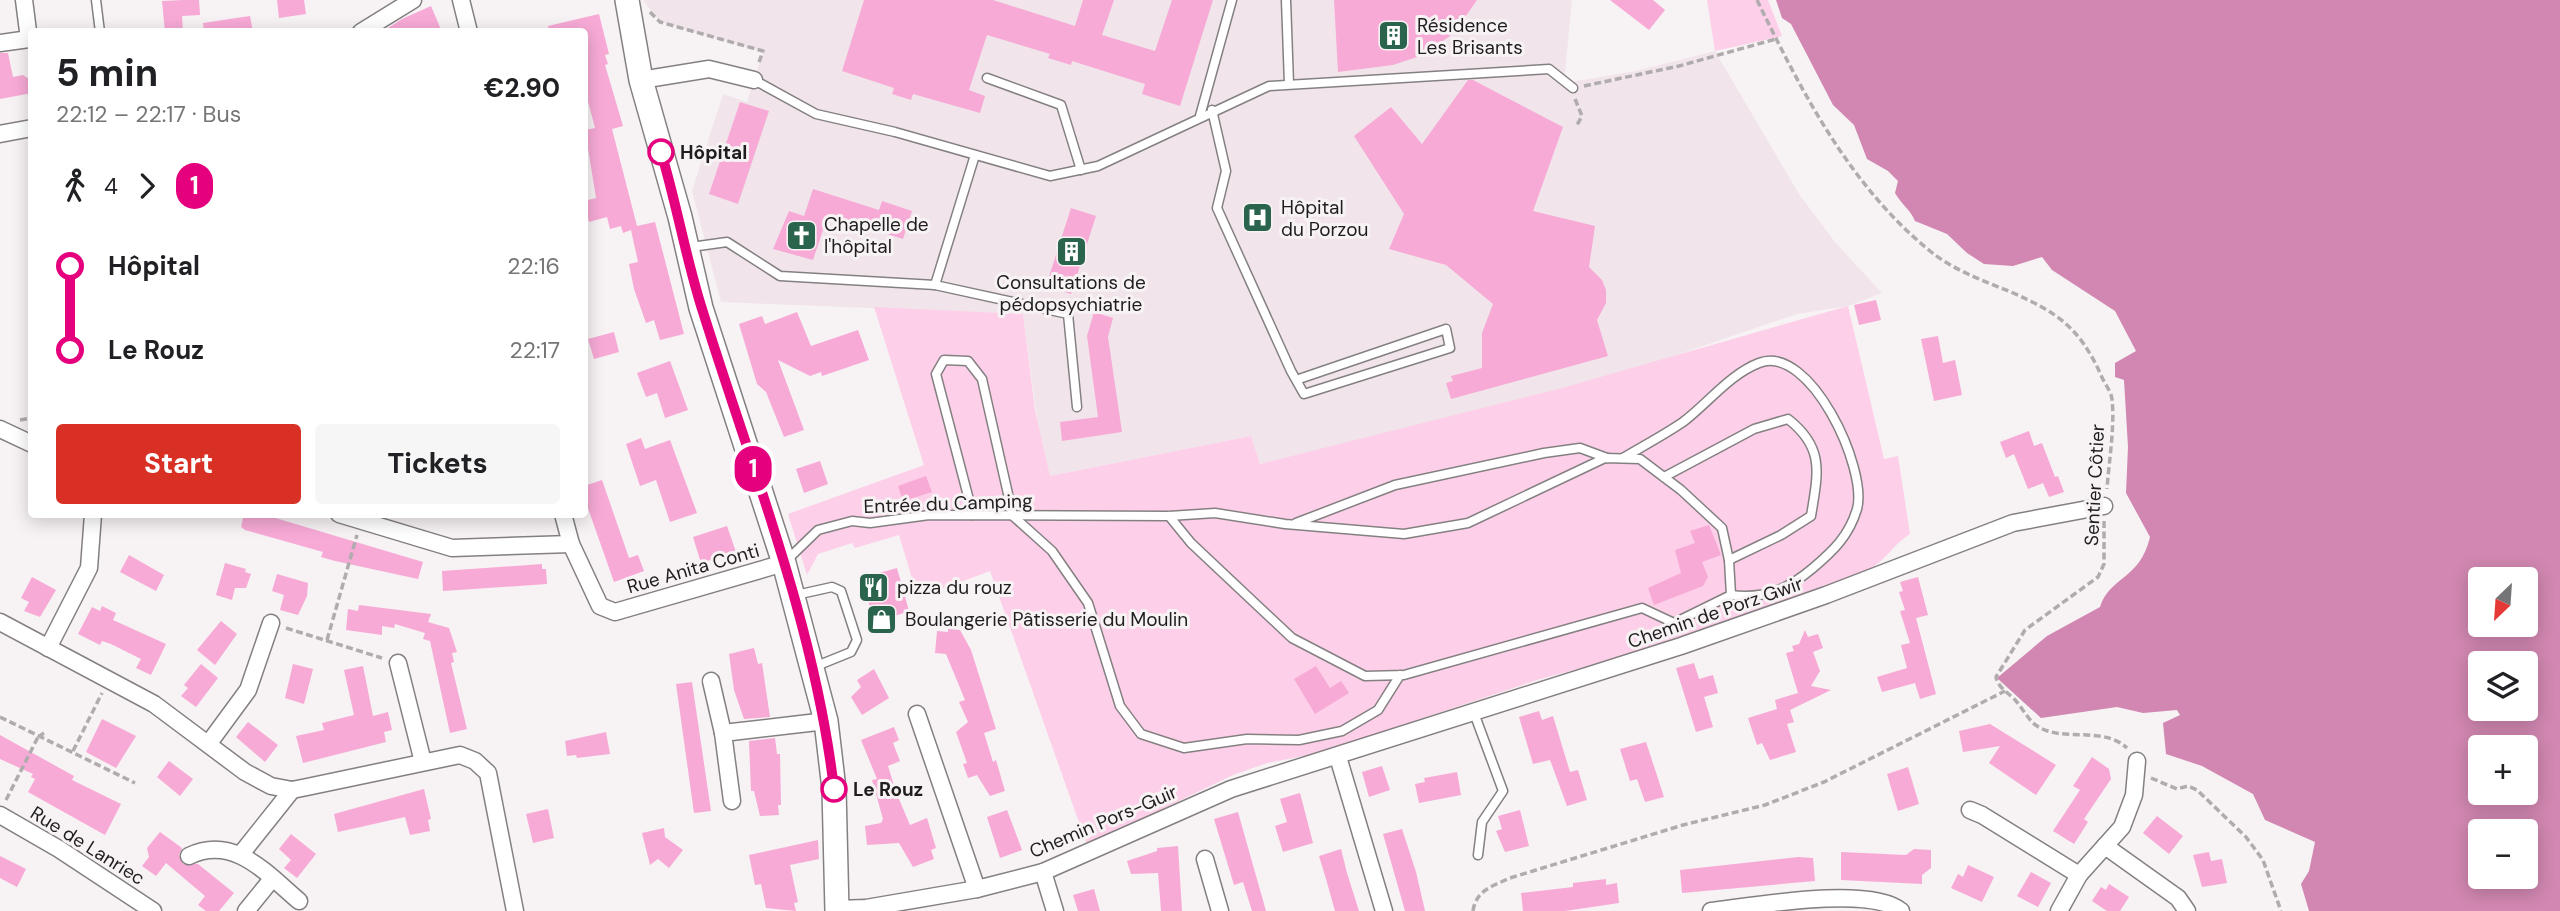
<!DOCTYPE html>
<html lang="en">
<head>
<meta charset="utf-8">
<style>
	body { margin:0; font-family:"DM Sans",sans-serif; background:#f6f6f6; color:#202124; height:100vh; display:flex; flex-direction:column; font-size:26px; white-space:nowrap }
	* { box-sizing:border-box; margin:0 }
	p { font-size:23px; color:#757577 }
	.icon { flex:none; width:38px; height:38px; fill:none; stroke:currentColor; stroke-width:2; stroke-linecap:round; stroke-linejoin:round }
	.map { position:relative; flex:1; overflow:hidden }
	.side { position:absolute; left:28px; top:28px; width:560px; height:490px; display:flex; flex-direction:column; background:#fff; border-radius:7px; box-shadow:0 4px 18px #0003 }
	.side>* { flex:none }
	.badge { padding:0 14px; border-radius:23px; font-size:24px; line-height:46px }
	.needle { width:46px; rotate:205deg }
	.fabs { position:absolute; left:2468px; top:567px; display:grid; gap:14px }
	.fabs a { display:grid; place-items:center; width:70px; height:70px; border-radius:7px; background:#fff; box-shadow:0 4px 18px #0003; font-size:35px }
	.map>.badge { position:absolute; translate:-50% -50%; box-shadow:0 0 0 4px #fff }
	.legs { display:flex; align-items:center; gap:10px; height:77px; padding:0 28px; font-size:23px }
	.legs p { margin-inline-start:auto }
	.summary { display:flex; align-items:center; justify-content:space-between; height:119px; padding:0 28px }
	h1 { font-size:38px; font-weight:700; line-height:52px }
	.primary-button { display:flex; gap:14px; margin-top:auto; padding:14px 28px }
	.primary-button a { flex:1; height:80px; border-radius:7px; background:#d93025; color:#fff; font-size:28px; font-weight:700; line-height:80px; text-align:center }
	.primary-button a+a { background:#f6f6f6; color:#202124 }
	ul { padding:0 28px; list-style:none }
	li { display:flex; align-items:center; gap:24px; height:84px; font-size:26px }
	li i { display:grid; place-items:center; width:10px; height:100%; margin:0 9px; background:currentColor }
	li i::after { content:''; width:18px; height:18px; margin:-9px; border:5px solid; border-radius:50%; background:#fff }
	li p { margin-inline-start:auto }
	li:first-child i { background:linear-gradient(#0000 50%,currentColor 0) }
	li:last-child i { background:linear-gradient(currentColor 50%,#0000 0) }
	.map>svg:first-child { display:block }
</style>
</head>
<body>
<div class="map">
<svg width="2560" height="911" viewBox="0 0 2560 911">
	<rect width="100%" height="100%" fill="#f7f2f4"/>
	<path fill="#f1e5eb" d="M643,0H1572L1564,83L1636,71L1715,51L1799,194L1835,242L1882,293L1848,306L1797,314L1650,364L1507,405L1260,464L1251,436L1050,476L1037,419L1023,314L721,302L692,191L723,94L747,102L763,52L660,22Z"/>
	<g fill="#fdcfe8">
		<path d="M1707,0H1768L1782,36L1715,51Z"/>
		<path d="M1848,306L1884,459L1898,456L1910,534C1892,545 1885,563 1865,571C1826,586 1787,602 1748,615C1722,624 1696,629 1673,644L1540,679L1319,753L1267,763L1233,775L1087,845L990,571L918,598L899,535L855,548L852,543L818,554L807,575L788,514L924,465L874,307L1023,314L1035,410L1050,476L1251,436L1260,464L1562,388Z"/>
	</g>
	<path fill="#d187b1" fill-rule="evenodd" d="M1776,0H2560V911H2309L2301,884L2309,871L2315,842L2265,820L2253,794L2202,766L2166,754L2163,723L2180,715L2177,710L2143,713L2117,707L2041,718L1997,678L2047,636L2100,607C2110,576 2140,580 2150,537L2126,493L2128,447L2124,380L2115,377V363L2136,351L2115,311L2052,270L2042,257L2013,266L1984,264L1967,253L1947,234L1915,221C1910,209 1901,204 1895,193L1898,181L1888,171L1867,159L1854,125L1833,105L1791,24L1782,18ZM2480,579H2525V625H2480ZM2525,663V709H2480V663ZM2480,747H2525V793H2480ZM2480,831H2525V877H2480Z"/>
	<g fill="#f7aad6">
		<path d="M183,0H199L200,15L182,16L183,32H165L162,1Z"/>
		<path d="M277,0H304L306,14L279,18Z"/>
		<path d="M864,0H993L1075,26L1083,0H1114L1102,35L1155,51L1172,0H1213L1180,106L1142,94L1145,84L1072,61L1071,65L1048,58L1050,54L987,35L969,90L985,96L980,113L913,94L911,100L892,94L894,88L842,71Z"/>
		<path d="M1334,0H1477L1454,33L1423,55L1393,65L1338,72Z"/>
		<path d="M1610,0H1653L1665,10L1649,30Z"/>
		<path d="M431,6L442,32H382L402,19Z"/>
		<path d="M599,14L609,54L605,55L608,64L605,65L623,126L612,129L637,226L655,222L684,334L660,340L654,320L646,323L634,289L629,264L638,262L631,230L623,233L621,226L610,229L607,217L589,222L584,201L596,198L585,130L595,128L584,86V32H549L548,26Z"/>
		<path d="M250,16L253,32H204L203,23Z"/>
		<path d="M0,53H8L13,77L23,75L29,79L32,93L0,99Z"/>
		<path d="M1468,80H1473L1563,127L1533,211L1595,226L1589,267L1602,280L1606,290V303L1597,320L1608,356L1451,399L1446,383L1453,381L1451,376L1482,368V333L1493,304L1446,265L1389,249L1404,214L1354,136L1391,107L1422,144Z"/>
		<path d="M740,102L769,111L738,204L709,194Z"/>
		<path d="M813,189L879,210L882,201L912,211L903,239L828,215L813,260L773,249L789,211L804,216Z"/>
		<path d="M1071,208L1096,216L1071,294L1046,286Z"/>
		<path d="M1876,300L1881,320L1859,325L1854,305Z"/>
		<path d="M797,312L811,346L858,330L869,360L822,376L821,372L810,376L778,360L804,430L784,437L766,392L757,384L739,324L762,316L765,324Z"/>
		<path d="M1094,312L1113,318L1108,337L1122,432L1062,441L1060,422L1098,417L1087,336Z"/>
		<path d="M614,332L619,352L594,359L588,339Z"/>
		<path d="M1938,336L1943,363L1955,360L1962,395L1934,401L1921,339Z"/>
		<path d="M670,361L688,410L665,418L657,393L646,397L637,373Z"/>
		<path d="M2029,431L2034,446L2042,443L2055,477L2058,476L2064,492L2049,497L2043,483L2028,489L2014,454L2006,458L2000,442Z"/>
		<path d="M641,438L645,449L670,440L697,513L670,522L656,480L640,486L626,444Z"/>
		<path d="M820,461L828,484L804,493L796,469Z"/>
		<path d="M926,476L932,492L903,501L898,486Z"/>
		<path d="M602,480L629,558L638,555L644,571L614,582L584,497V486Z"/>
		<path d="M244,514H262L423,562L418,579L335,561L321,557L323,552L245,530L241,527Z"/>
		<path d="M1709,525L1721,555L1702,562L1708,577L1703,586L1654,605L1648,588L1681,573L1675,550L1695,543L1690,531Z"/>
		<path d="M727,526L736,552L701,563L693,537Z"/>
		<path d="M129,555L164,575L156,591L120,572Z"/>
		<path d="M225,563L246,569L245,572L251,574L246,588H235L232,600L216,595Z"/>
		<path d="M542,564V569H546L547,584L443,591L442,571Z"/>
		<path d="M897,568L909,611L875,623L861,578Z"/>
		<path d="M277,574L308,583L307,596L298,615L280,610L284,595L272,591Z"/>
		<path d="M32,577L56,590L40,617L24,611L29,602L21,598Z"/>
		<path d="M1918,577L1928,615L1916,618L1936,694L1920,699L1915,683L1882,692L1877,677L1907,668L1901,645L1910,643L1900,611L1905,610L1899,592L1903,591L1900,582Z"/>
		<path d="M359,605L431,614L428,622L449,628L457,652L452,653L454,662L451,663L467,729L450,733L430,641L423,639L425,633L395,624L394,628L382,626V635L346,630L348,609L358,611Z"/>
		<path d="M102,606L116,613L113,620L166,644L151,675L136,668L141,659L111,644L102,641L100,645L78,634L92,607L100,611Z"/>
		<path d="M221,621L237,634L215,665L197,650Z"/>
		<path d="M948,629L960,630L971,650L996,729L984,733L993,762L996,760L1005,791L990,796L977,775L968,778L963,764L967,763L956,732L968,722L959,702L965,700L946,654L935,653L937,631L948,632Z"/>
		<path d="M1805,630L1808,637L1818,634L1823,648L1813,652L1820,671L1811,686L1831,690L1790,710L1794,722L1787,724L1796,752L1770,760L1762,743L1757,745L1748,718L1777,709L1775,700L1798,693L1786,653L1794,651L1792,646L1799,644Z"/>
		<path d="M754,648L758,664L762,663L770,717L744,719L734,690L729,654Z"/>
		<path d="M1694,663L1699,679L1713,675L1718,693L1704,697L1713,727L1696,732L1676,668Z"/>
		<path d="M201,664L218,678L196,707L181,696L188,688L184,685Z"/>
		<path d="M293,664L313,669L304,704L285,698Z"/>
		<path d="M363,666L373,716L388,712L392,730L384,732L386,742L303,763L296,736L324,730L322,723L354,715L344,670Z"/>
		<path d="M1316,666L1330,688L1341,681L1349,693L1315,714L1294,679Z"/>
		<path d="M874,669L889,698L862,715L851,697L861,687L857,680Z"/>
		<path d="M692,682L711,811L694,813L676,684Z"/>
		<path d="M1539,711L1542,720L1553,716L1570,772L1578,770L1587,800L1567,806L1550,760L1533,764L1519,717Z"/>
		<path d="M102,719L136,736L116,768L86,752Z"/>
		<path d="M248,722L278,745L265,762L236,737Z"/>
		<path d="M1990,724L2056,765L2036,795L1989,763L2000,746L1963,752L1959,731Z"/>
		<path d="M894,727L899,740L893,743L900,761L888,766L896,792L910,825L927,818L936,848L931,850L934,859L913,867L899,843L867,845L865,826L881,823L883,819L872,780L877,779L861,740Z"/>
		<path d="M606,732L610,754L577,758L576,755L567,756L565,741Z"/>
		<path d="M0,735L74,776L72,780L121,804L105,835L28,792L35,779L31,777L33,774L0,759Z"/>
		<path d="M775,738L777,754H780L781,805H778L779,815L760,816L754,791H751L749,741Z"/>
		<path d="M1646,742L1664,797L1645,802L1637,779L1630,781L1620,749Z"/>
		<path d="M2092,757L2109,769L2111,779L2084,819L2088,822L2074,844L2053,831L2080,790L2073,786Z"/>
		<path d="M169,761L193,779L180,796L157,777Z"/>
		<path d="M1382,766L1390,790L1369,797L1362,772Z"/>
		<path d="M1908,767L1919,804L1898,811L1887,774Z"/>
		<path d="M1457,772L1461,795L1419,803L1415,784L1425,782L1424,778Z"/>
		<path d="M424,789L431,819L428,820L430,831L410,835L405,817L338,832L334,814Z"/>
		<path d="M1300,793L1313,843L1283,852L1275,826L1287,822L1280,799Z"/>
		<path d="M548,809L554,838L533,843L526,814Z"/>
		<path d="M1007,810L1022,850L1000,858L987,817Z"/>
		<path d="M1520,810L1529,846L1505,852L1496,831L1502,829L1498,816Z"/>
		<path d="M1238,812L1247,844L1266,911H1252L1243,882L1234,885L1214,819Z"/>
		<path d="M2157,816L2183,836L2169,854L2143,833Z"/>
		<path d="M664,828L665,837L683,850L669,868L658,859L650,865L642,833Z"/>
		<path d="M1402,829L1416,872L1425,911H1405L1383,834Z"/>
		<path d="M160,832L182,848L179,855L183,864H198L234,893L219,911H206L198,905L205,896L166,863L156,876L142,866L149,857L147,848Z"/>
		<path d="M291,834L316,854L297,878L284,868L291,860L279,849Z"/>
		<path d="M818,840L819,859L790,865L798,902L794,903L796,911L766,908L761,884L755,885L749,855Z"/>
		<path d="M1178,846L1182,911H1161L1158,873L1131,874L1127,861L1157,851V848Z"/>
		<path d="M1341,849L1347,873L1359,911H1335L1326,879L1319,856Z"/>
		<path d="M1914,849L1931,850V868L1922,875V884L1841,880V852L1906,855Z"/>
		<path d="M2209,852L2211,861L2222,859L2227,883L2202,887L2193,855Z"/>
		<path d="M0,856L26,869L17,887L0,878Z"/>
		<path d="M1798,857L1813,858L1815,881L1682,893L1680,870Z"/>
		<path d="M1968,865L1994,877L1982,902L1951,888L1958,874L1963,877Z"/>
		<path d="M2031,872L2051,883L2038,907L2017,896Z"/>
		<path d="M1606,879V885L1617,883L1619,903L1565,911H1523L1521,893L1573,887V883Z"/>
		<path d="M2109,884L2129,897L2120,911H2107L2092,901L2101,887L2106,890Z"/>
		<path d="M1094,889L1100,911H1078L1073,895Z"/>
	</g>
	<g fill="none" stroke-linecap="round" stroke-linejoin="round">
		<defs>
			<g id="service">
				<path d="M96,0L100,32"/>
				<path d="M1286,0L1289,84"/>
				<path d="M987,78L1061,105L1081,170"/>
				<path d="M754,80L816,114L895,132L1050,176L1098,166L1269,86L1549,69L1573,88"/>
				<path d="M1212,110L1226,171L1217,208L1291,371L1304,394L1450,348L1446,329L1296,380"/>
				<path d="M1200,116L1232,0"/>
				<path d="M691,247L727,242L780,276L935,285L1068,314L1077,407"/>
				<path d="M935,285L975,155"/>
				<path d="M1623,458C1643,446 1664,435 1683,422C1707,404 1730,374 1759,363C1810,343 1868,469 1857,509C1849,536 1833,551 1813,568C1787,590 1765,599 1731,595"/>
				<path d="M1664,477L1754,429L1788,419C1825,448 1818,473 1811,516L1781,535L1729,560"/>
				<path d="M973,515L936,374L944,360L968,361L982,379L1013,516L1052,551L1088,603L1120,706L1141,734L1184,748L1247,739L1299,740L1342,731L1378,710L1400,675"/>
				<path d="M1296,523L1395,485L1544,453L1580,448L1607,458"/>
				<path d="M786,561L818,530L852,521L870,523L929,515L1169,516L1215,513L1285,524L1404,534L1468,523L1605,458L1640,459L1681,490L1722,528L1729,560L1731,595L1674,623L1642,608L1404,675L1365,676L1292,638L1191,543L1169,516"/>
				<path d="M796,595L832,587L841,591L857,640L851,652L814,667"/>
				<path d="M1474,713L1503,791L1482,822L1478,855"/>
			</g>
			<g id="minor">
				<path d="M461,0L469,32"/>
				<path d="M361,32L413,0"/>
				<path d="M0,43L29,39L24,0"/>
				<path d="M641,80L709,69L754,80"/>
				<path d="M0,134L32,128"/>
				<path d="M0,429L32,444"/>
				<path d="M339,514L452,548L571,544"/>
				<path d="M563,514L571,544L600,606L615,612L784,563"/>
				<path d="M0,622L154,704L245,772L271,786L292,790L307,787L460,755L475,761L488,773L515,911"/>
				<path d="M48,648L89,568L93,514"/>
				<path d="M398,663L423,762"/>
				<path d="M711,681L723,733"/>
				<path d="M917,714L977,889"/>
				<path d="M209,743L248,690L271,623"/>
				<path d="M1338,757L1384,911"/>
				<path d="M732,801L723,733L826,721"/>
				<path d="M1970,810L1982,815L2079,875"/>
				<path d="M0,815L59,849L153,911"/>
				<path d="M2105,846L2178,898L2187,911"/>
				<path d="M241,854L292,790"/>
				<path d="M189,856C234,834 267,874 299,901"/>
				<path d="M1205,859L1220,911"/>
				<path d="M1043,872L1055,911"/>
				<path d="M837,909L866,908L977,889L1043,872L1231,789L1681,646L1826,595L2013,523L2104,506"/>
				<path d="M246,911L272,879"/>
				<path d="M1711,911C1753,906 1870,885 1901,911"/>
				<path d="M2059,911L2079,875L2122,827L2134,795L2137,761"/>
			</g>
			<path id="secondary" d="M627,0L641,80L680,217L701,308L784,563L826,721L834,789L837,911"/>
		</defs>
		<use href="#service" stroke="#848082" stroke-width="11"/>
		<use href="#minor" stroke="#848082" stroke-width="19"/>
		<use href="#secondary" stroke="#848082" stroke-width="26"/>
		<g stroke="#b0acae" stroke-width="3.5" stroke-dasharray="7 3.5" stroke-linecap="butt">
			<path d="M1757,0C1802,92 1849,185 1930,251C1953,270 1984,281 2011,292C2058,313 2079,327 2101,375C2104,383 2111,391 2112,399C2115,427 2109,460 2107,489"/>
			<path d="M650,12L660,22L763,51L758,65"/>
			<path d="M1584,86L1679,66L1776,39"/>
			<path d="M1575,99L1582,116L1577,125"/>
			<path d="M20,420L32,418"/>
			<path d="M2104,521V564L2098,577L2025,630L1996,677C1998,688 2009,693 2016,701C2022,708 2027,717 2033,723C2059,745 2101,724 2127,748"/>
			<path d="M286,628L382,658"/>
			<path d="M327,640L357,535"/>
			<path d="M0,717L135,783"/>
			<path d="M73,751L102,693"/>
			<path d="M2151,778L2177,789L2188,786L2197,790L2246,837L2263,860L2281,911"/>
			<path d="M6,800L38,737L44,733"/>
			<path d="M1473,911C1476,890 1493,886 1510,878L1683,825L1765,805L1824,782L2005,691"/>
		</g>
		<use href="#service" stroke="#fff" stroke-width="8"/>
		<use href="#minor" stroke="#fff" stroke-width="16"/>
		<use href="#secondary" stroke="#fff" stroke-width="23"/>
	</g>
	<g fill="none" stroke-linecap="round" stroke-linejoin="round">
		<defs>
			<path id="line-1" d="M661,152C677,205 686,260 703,312C752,469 815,625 834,789"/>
		</defs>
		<use href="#line-1" stroke="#fff" stroke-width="16"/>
		<use href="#line-1" stroke="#e5007d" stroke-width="10"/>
	</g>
	<defs>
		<symbol id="building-square" viewBox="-11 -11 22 22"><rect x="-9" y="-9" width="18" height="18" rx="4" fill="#2b644d" stroke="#f7f2f4"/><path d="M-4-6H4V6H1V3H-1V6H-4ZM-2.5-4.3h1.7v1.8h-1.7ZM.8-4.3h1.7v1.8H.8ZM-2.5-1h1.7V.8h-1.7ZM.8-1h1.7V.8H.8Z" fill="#fff"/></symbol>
		<symbol id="hospital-square" viewBox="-11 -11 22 22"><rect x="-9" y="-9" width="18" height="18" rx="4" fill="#2b644d" stroke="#f7f2f4"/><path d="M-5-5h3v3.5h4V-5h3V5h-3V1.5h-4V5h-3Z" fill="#fff"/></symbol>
		<symbol id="church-square" viewBox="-11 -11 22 22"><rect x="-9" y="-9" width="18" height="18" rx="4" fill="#2b644d" stroke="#f7f2f4"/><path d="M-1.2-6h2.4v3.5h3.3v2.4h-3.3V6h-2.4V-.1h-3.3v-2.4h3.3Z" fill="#fff"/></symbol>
		<symbol id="restaurant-square" viewBox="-11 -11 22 22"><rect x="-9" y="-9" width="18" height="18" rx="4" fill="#2b644d" stroke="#f7f2f4"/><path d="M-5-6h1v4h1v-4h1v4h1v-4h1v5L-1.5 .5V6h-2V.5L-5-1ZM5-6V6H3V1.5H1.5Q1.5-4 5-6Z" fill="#fff"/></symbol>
		<symbol id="shop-square" viewBox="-11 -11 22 22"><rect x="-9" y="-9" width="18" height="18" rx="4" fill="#2b644d" stroke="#f7f2f4"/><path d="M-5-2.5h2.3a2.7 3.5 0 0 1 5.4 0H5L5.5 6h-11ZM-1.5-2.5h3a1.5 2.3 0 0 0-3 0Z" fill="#fff"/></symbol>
	</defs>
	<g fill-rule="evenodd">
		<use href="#building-square" x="1376" y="18" width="35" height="35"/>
		<use href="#hospital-square" x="1240" y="200" width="35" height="35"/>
		<use href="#church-square" x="784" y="218" width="35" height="35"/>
		<use href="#building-square" x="1054" y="234" width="35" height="35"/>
		<use href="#restaurant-square" x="856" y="570" width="35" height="35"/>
		<use href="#shop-square" x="864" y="602" width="35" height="35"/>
	</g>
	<g fill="#fff" stroke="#e5007d" stroke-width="3.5">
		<circle cx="661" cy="152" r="12"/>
		<circle cx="834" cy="789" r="12"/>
	</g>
	<g text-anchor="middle" stroke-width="6" stroke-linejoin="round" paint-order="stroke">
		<g font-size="19" fill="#1f1d1e" stroke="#f7f2f4" text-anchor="start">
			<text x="1417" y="32">Résidence<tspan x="1417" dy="22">Les Brisants</tspan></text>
			<text x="1281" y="214">Hôpital<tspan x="1281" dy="22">du Porzou</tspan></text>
			<text x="824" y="231">Chapelle de<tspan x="824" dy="22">l'hôpital</tspan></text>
			<text x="1071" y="289" text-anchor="middle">Consultations de<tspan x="1071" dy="22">pédopsychiatrie</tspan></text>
			<text x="897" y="594">pizza du rouz</text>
			<text x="905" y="626">Boulangerie Pâtisserie du Moulin</text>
		</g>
		<g font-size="19" font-weight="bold" fill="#1f1d1e" stroke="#f7f2f4" text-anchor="start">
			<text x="680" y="159">Hôpital</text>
			<text x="853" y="796">Le Rouz</text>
		</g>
		<g font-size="19" fill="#1f1d1e" stroke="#f7f2f4">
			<text transform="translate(2094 485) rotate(-87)" y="7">Sentier Côtier</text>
			<text transform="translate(948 503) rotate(-2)" y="7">Entrée du Camping</text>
			<text transform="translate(693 568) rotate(-16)" y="7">Rue Anita Conti</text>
			<text transform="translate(1715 612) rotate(-19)" y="7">Chemin de Porz Gwir</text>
			<text transform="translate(1103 821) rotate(-23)" y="7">Chemin Pors-Guir</text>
			<text transform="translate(88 845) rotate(32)" y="7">Rue de Lanriec</text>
		</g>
	</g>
</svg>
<div class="fabs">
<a><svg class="needle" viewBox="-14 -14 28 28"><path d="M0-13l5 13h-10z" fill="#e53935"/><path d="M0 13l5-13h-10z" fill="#757577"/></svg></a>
<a><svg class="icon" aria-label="layers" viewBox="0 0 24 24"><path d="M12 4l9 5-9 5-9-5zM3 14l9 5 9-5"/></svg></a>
<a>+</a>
<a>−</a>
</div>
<b class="badge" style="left:753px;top:469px;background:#e5007d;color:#fff">1</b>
<section class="side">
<div class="summary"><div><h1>5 min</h1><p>22:12 – 22:17 · Bus</p></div><b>€2.90</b></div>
<div class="legs"><svg class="icon" aria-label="walk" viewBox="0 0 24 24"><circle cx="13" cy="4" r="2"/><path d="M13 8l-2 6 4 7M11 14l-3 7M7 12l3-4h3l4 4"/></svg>4<svg class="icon" aria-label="forward" viewBox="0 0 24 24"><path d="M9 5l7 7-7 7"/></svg><b class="badge" style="background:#e5007d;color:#fff">1</b></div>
<ul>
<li><i style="color:#e5007d"></i><b>Hôpital</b><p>22:16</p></li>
<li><i style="color:#e5007d"></i><b>Le Rouz</b><p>22:17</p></li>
</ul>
<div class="primary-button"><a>Start</a><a>Tickets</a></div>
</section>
</div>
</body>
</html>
